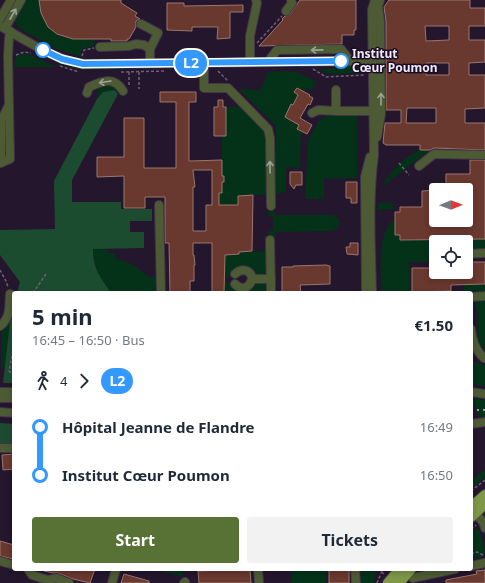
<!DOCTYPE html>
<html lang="en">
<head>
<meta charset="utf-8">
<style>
	body { margin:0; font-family:"Noto Sans",sans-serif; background:#f2f2f3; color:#1f2937; height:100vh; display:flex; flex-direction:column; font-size:15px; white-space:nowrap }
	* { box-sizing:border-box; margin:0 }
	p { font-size:13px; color:#747a83 }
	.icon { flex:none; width:22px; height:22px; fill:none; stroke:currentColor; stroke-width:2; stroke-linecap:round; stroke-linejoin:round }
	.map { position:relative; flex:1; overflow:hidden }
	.details { position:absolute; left:12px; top:291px; width:461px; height:280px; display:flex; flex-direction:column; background:#fff; border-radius:4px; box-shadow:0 2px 6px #0003 }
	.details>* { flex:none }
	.badge { padding:0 8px; border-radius:13px; font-size:14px; line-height:26px }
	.needle { width:26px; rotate:89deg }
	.buttons { position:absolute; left:429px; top:183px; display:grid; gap:8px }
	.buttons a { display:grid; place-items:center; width:44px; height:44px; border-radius:4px; background:#fff; box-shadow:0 2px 6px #0003; font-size:20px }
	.map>.badge { position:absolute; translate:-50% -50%; box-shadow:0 0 0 2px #fff }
	.legs { display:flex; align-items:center; gap:6px; height:44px; padding:0 20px; font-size:13px }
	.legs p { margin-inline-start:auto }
	.overview { display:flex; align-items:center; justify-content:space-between; height:68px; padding:0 20px }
	h1 { font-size:22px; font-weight:700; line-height:30px }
	.cta { display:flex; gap:8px; margin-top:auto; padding:8px 20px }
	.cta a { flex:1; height:46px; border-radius:4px; background:#587134; color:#fff; font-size:16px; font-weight:700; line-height:46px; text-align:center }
	.cta a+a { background:#f2f2f3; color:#1f2937 }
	ul { padding:0 20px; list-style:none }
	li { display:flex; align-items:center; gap:14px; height:48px; font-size:15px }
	li i { display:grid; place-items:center; width:6px; height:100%; margin:0 5px; background:currentColor }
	li i::after { content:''; width:10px; height:10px; margin:-5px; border:3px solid; border-radius:50%; background:#fff }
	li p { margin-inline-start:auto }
	li:first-child i { background:linear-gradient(#0000 50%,currentColor 0) }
	li:last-child i { background:linear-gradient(currentColor 50%,#0000 0) }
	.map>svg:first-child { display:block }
</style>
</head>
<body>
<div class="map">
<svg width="485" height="583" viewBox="0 0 485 583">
	<rect width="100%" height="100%" fill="#24162d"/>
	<g fill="#033219">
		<path d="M24,0H39C40,20 52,38 74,39C80,39 86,39 93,39V47L83,48L80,56L59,50L20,29L15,22L14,18Z"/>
		<path d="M20,54H29L56,67H14L15,58Z"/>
		<path d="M45,55L126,67V69L81,70L63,65L44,57Z"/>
		<path d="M356,64L362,67L364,73L327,74L320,69L346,68V65Z"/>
		<path d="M293,71L316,81L312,91L307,88L304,93L303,91L297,88L294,92L300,95L295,106L291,104L285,117C293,122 304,124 301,136L300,168L286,167V192L274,194L276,126L239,89L261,90L268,72Z"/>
		<path d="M110,84L120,91L118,94L114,90L103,92L97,99L98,87Z"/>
		<path d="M226,107H241L266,133V195H248V194H246L245,195L238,196V205H219V193L222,192V182H224V176H222V136H226Z"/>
		<path d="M326,116H357V178L324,179V199H305L308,141L318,122Z"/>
		<path d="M420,150H430L383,186L384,182C396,167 402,158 420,150Z"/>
		<path d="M390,202L393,205L394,209L378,210V203Z"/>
		<path d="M271,210H273L276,215H333L339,219V226L333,231L275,232L276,237H272L268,234V231H273V216H268V213Z"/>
		<path d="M392,221H395V235H400V240L485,239V251H466V242H436V262H409V293H381C381,274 377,234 392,221Z"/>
		<path d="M93,249H107L108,253H115V258L134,265L149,277L158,276V293H111C99,275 94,271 93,249Z"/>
		<path d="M267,251V275L257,277L245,268L233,273L231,277H223V271H225L222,255L239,254V252Z"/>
		<path d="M223,282H231L233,285L265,282L267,284V293H224Z"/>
		<path d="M485,284V291L464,292V285Z"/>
		<path d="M485,299V350L478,341L477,308L473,305L478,301Z"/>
		<path d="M10,322L5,367L1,368V332L2,328Z"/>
		<path d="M471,361L481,363L485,366V386L471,384Z"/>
		<path d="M472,398L485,400V420L478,414L472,400Z"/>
		<path d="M485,469V477L473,488L471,486V481Z"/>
		<path d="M479,529L485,552L482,557L471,560V531Z"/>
		<path d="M155,569H182L183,576L182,577Z"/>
		<path d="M291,569H327L326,582L325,583H292Z"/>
		<path d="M361,569H376L377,571L373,583H361Z"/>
	</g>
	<g fill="#1c4c30">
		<path d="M114,90L118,94L72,180V202H121V209H152V221H130V232H144V248L93,249C93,270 100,276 111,293H17L20,282L0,255V230L55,229L54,181L97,99L103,92Z"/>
		<path d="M14,305V383H3L10,322Z"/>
		<path d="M0,423L14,424V445H0Z"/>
	</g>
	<g fill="#69382f" stroke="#9a766e" fill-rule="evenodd">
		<path d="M39,0H121V3L137,13L135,16L140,19L136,21V27L129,39H127V41H111V39H73L57,34L48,27L41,13Z"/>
		<path d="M300,0H356V30H354V35H342V44L259,46L283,20L282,19L285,16L290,14Z"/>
		<path d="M389,0H470V8H485V26H469V40H485V62L469,63V75H485V108L465,109V123H485V150L434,148L430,150H420V145H386L383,143L385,123H401V110H386V21L384,7ZM425,26H449V40L426,41ZM426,63H449V75H426ZM407,108H436V123H406Z"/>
		<path d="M167,3H184V6L243,5V12H230V38L217,39L218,27H192V31L167,30Z"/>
		<path d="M297,88L310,95L309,96L313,98L310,105L308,104L300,118L312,125L307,134L297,129L299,125L285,117L291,104L293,105L298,95L294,92Z"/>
		<path d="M160,92H196V102H189V161L222,160V176H224V182H222V193H219V205H238V196L253,195L252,251L239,252V254L225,255L224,293H212V243H193V255H194L195,265H194V281H190V293H170L169,243H165V197H145V208H124V176L97,177V157H124V118H144V168H176V102H160ZM193,170H212V205H206V231H193V187H195Z"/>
		<path d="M218,100H223V107H226V136H214V107H218Z"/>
		<path d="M470,160H485V239L400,240V235H395V212H400V207H422V191L436,190V220H466V190H446V174H470Z"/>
		<path d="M290,172H302V185H296L294,189L290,184Z"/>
		<path d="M346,182H357V203H351V198H346Z"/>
		<path d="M350,243H358V255L347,254L346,247H350Z"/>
		<path d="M466,262H485V284L451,285V291L412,292V268H436V272H466Z"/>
		<path d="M326,265L330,266V284L300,285L301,293H282V267H293V266Z"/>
		<path d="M14,454V469L3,470L2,455Z"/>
		<path d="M0,541L14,545V559L0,556Z"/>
		<path d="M44,569H95L90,583L73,579L58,573H53L44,571Z"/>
		<path d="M250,569L251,583H199L198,571Z"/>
		<rect x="329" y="569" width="20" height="14"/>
		<path d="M485,570V583H446V580L477,574L476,571Z"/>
		<path d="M124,574L149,581V583H121Z"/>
	</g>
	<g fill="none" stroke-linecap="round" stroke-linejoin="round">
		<defs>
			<g id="minor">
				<path d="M286,11L292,3L291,0"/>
				<path d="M0,19L11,0"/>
				<path d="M141,24L158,33L150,49"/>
				<path d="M0,26C26,40 52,59 83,64L364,61L370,63L373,67"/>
				<path d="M5,28L21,0"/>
				<path d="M100,47L129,46L136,44L144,45L150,49V63"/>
				<path d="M250,62V36L257,3L256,0"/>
				<path d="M268,62L277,50L341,49L350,61"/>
				<path d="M204,63V88H228L268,129L270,138L271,206"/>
				<path d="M87,93L89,87C103,81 114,76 123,91"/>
				<path d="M336,111H373"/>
				<path d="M312,113L318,110L336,111V90"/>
				<path d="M377,137L381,114L380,21L378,6L380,0"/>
				<path d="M0,163L10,159L8,56L9,38L10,31"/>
				<path d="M1,163V121L8,107"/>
				<path d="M419,166L434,154L485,155"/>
				<path d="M159,205L161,293"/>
				<path d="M270,240L271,293"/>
				<path d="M466,254L485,253"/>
				<path d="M235,274C238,271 242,269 247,271C259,277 246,296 235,284"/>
				<path d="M252,279H271"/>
				<path d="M366,293L365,177L370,157"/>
				<path d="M372,293C371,247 368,200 374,155L372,10L375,0"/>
				<path d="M471,297L485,296"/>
				<path d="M0,326C11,318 9,306 10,294"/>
				<path d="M471,329C472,341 475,350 484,358"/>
				<path d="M0,392H14"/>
				<path d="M471,392L485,394"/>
				<path d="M0,398H14"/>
				<path d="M0,412L14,413"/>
				<path d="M471,424L485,422"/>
				<path d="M0,448H14"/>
				<path d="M475,513L483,522L485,528"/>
				<path d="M0,561L14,565"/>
				<path d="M471,566L485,563"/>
				<path d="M28,569L32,575L48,580L56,578L69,583"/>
				<path d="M258,569L259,583"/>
				<path d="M355,569L356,583"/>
				<path d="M413,578L455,569"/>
				<path d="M112,583L116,569"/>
				<path d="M184,583L185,582"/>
			</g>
			<g id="major">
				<path d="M471,507L485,495"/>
				<path d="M471,517L485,504"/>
				<path d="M388,583L400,569"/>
				<path d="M399,583L411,569"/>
			</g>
		</defs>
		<use href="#minor" stroke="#413349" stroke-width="10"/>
		<use href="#major" stroke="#413349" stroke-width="12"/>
		<g stroke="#6d6175" stroke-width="1.5" stroke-dasharray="3 2" stroke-linecap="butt">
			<path d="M257,43L282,16"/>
			<path d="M16,55L24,52L31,53"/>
			<path d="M82,56L84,50L94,48"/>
			<path d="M60,66L79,72"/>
			<path d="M313,69L326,77L365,75"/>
			<path d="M187,71L197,72"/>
			<path d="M218,71L228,81"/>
			<path d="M121,72L165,71"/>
			<path d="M129,72V86"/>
			<path d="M139,72V89"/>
			<path d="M399,163L409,175"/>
			<path d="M0,270L6,281L8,287"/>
			<path d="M33,293L46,274"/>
			<path d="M14,346L9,371L14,376"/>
			<path d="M471,491L485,480"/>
			<path d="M471,529L476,525"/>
			<path d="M471,554L477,552L483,555"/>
			<path d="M378,569L384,574"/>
			<path d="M377,583L383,569"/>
		</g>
		<use href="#minor" stroke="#4d5b35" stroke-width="8"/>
		<use href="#major" stroke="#7e9848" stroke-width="10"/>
		<path stroke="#a89daf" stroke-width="2" stroke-dasharray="2 4" stroke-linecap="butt" d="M471,410H485"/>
	</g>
	<defs><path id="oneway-shaft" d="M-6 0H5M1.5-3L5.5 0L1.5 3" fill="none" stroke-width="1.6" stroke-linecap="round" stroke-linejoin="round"/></defs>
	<g stroke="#9ea196">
		<use href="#oneway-shaft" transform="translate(13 14) rotate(-61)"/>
		<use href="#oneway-shaft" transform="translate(317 50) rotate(179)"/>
		<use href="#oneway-shaft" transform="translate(105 82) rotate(171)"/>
		<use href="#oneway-shaft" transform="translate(381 99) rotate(-90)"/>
		<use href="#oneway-shaft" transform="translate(270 167) rotate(-90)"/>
	</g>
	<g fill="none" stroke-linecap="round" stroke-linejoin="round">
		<defs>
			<path id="line-1" d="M43,50L62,59L83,64L341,61"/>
		</defs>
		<use href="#line-1" stroke="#fff" stroke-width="9"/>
		<use href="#line-1" stroke="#39f" stroke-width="6"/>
	</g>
	<g fill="#fff" stroke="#39f" stroke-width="2">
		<circle cx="43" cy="50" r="7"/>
		<circle cx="341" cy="61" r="7"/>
	</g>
	<g text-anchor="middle" stroke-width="3" stroke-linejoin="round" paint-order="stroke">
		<g font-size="12" font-weight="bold" fill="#f0e7f7" stroke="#1a0d23" text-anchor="start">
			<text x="352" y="58">Institut<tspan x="352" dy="14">Cœur Poumon</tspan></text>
		</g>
	</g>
</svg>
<div class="buttons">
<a><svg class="needle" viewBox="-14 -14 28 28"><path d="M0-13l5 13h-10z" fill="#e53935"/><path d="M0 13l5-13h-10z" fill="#747a83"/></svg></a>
<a><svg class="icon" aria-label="locate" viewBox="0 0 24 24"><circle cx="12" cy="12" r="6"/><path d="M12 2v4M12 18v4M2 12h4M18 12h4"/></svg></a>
</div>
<b class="badge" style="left:191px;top:63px;background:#39f;color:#fff">L2</b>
<section class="details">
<div class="overview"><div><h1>5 min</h1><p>16:45 – 16:50 · Bus</p></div><b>€1.50</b></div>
<div class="legs"><svg class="icon" aria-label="walk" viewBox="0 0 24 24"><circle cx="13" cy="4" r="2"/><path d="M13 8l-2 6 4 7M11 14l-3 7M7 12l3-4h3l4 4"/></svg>4<svg class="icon" aria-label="forward" viewBox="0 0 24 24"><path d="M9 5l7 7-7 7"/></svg><b class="badge" style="background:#39f;color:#fff">L2</b></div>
<ul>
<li><i style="color:#39f"></i><b>Hôpital Jeanne de Flandre</b><p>16:49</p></li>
<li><i style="color:#39f"></i><b>Institut Cœur Poumon</b><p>16:50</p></li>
</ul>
<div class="cta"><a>Start</a><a>Tickets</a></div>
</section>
</div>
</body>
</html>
